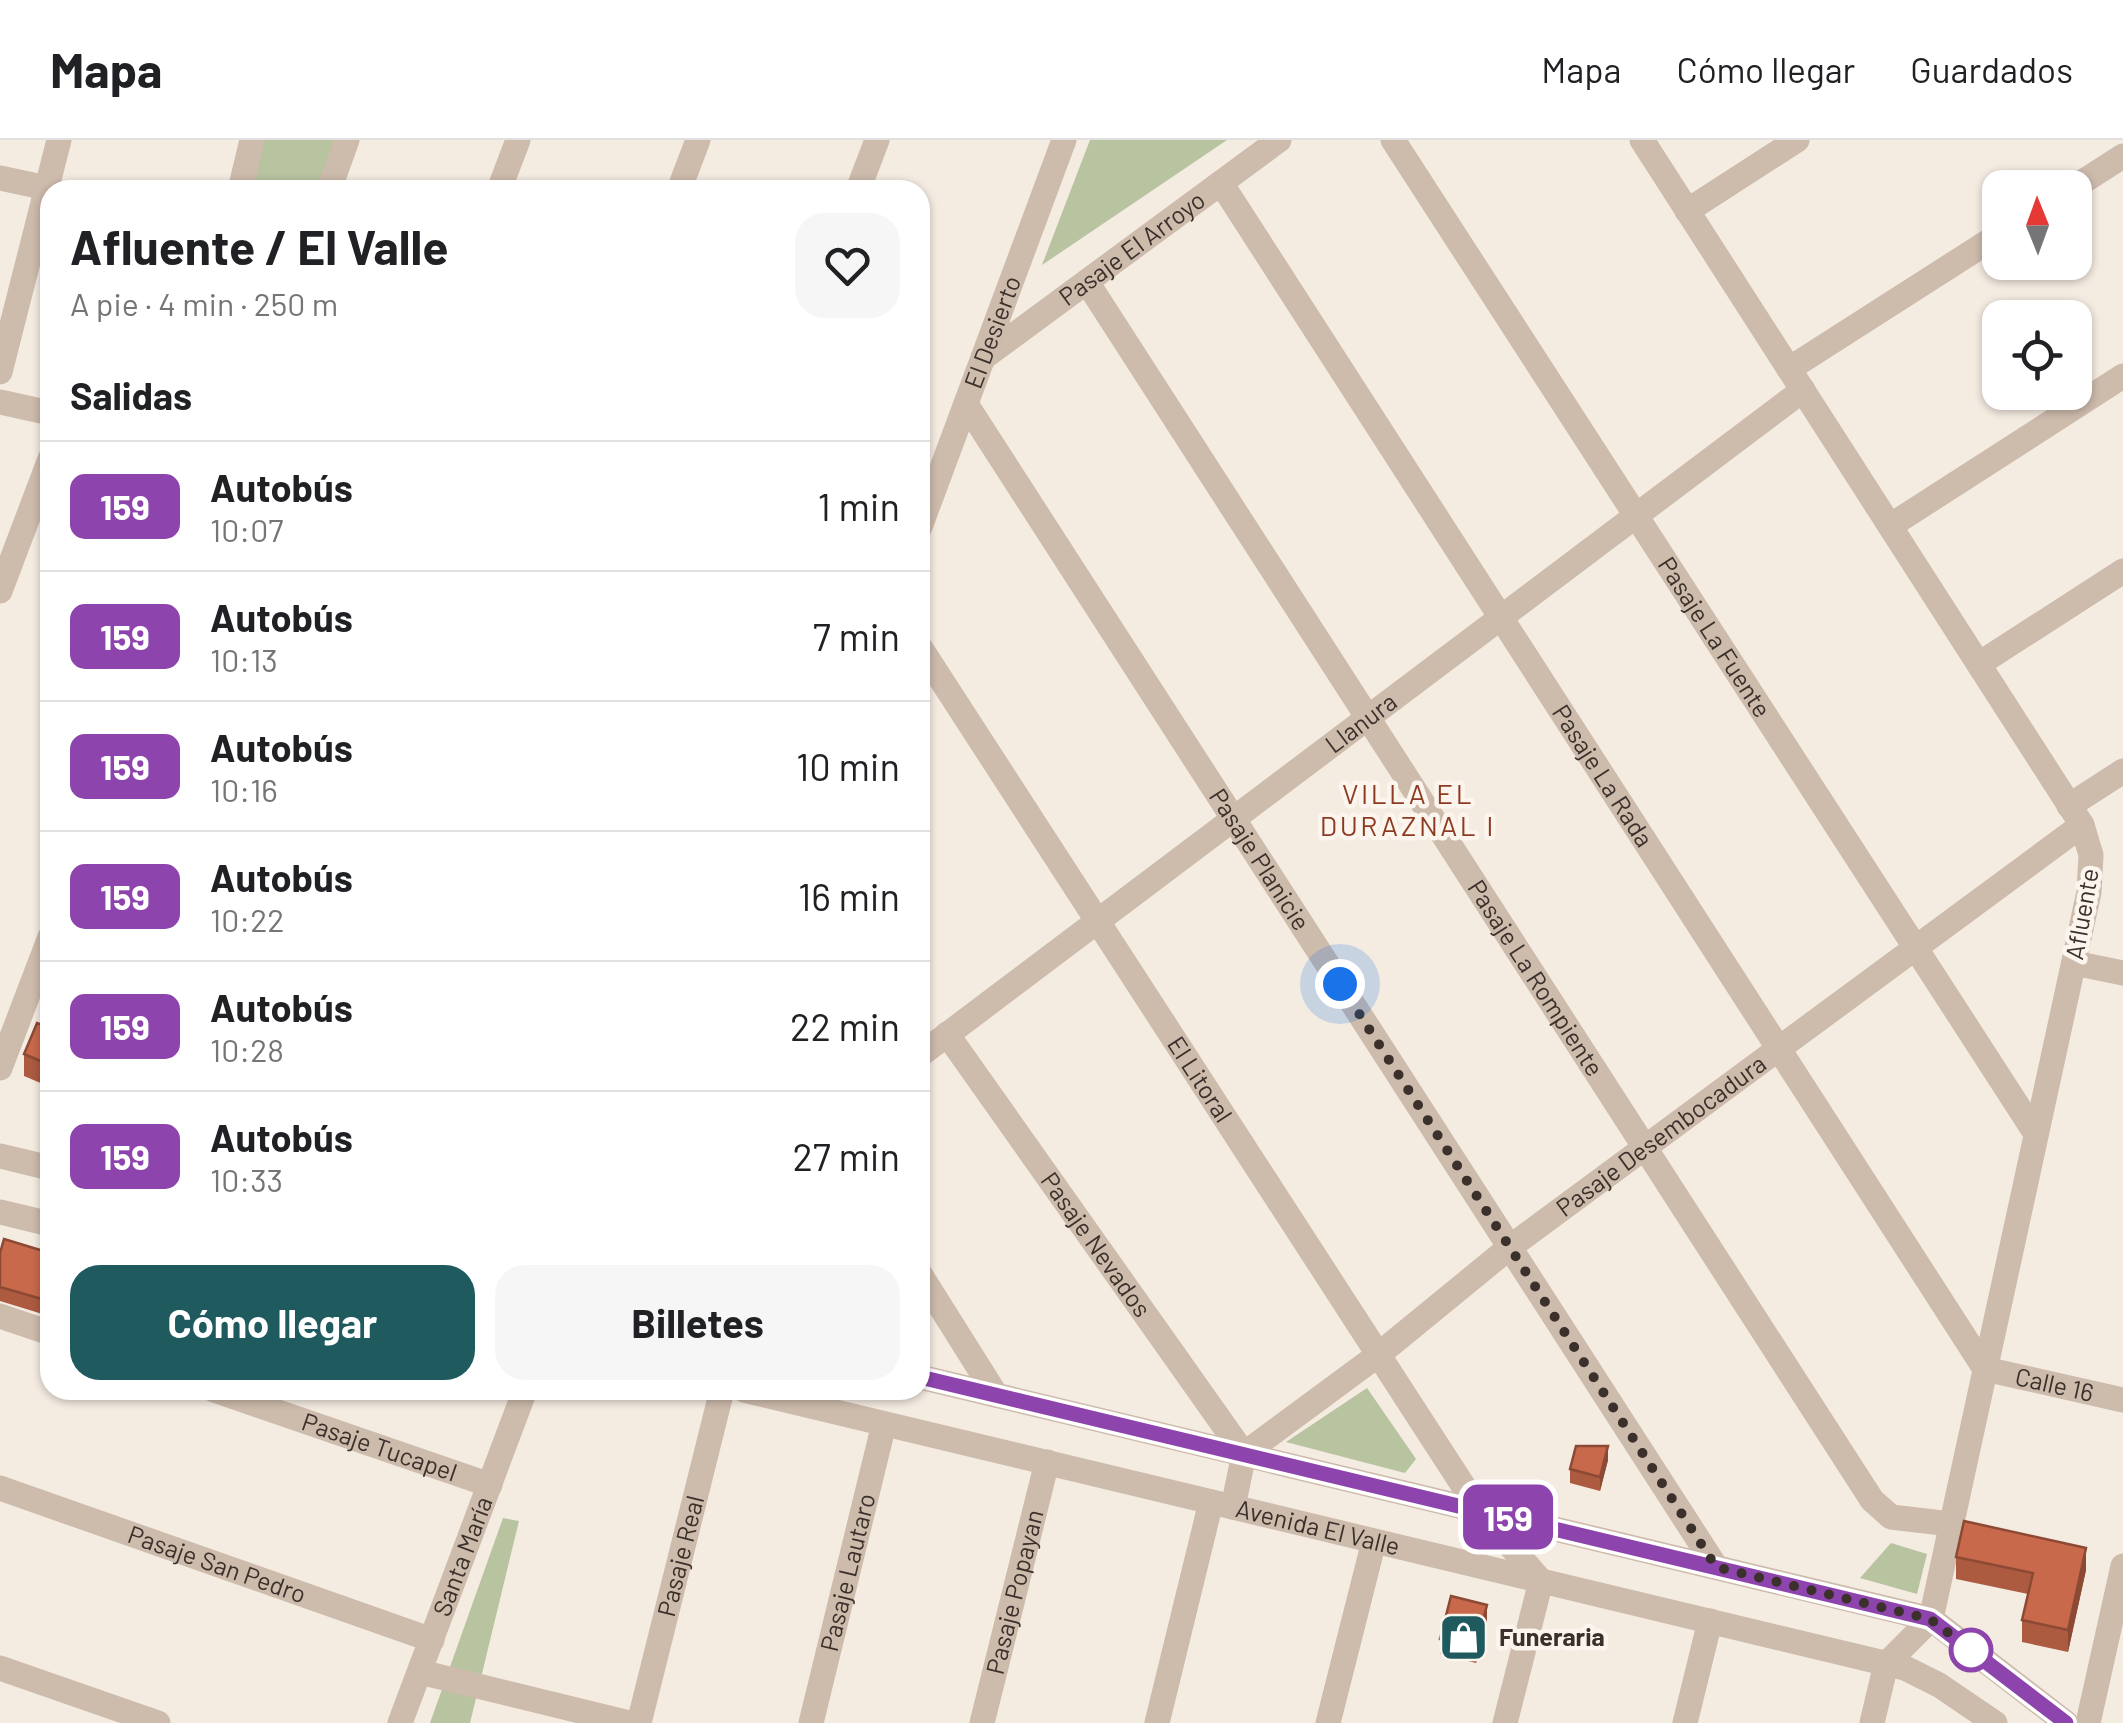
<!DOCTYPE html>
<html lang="es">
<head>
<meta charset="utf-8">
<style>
	body { margin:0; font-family:Barlow,sans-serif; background:#f6f6f6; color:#202124; height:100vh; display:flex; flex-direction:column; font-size:38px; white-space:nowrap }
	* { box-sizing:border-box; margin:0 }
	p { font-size:32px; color:#757577 }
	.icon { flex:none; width:55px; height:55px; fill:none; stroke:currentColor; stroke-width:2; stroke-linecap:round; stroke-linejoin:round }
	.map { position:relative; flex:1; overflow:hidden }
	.sheet { position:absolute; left:40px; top:40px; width:890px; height:1220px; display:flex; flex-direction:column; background:#fff; border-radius:30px; box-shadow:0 2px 8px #0004 }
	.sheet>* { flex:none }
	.badge { padding:0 20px; border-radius:15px; font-size:35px; line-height:65px }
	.needle { width:65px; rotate:359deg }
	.controls { position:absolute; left:1982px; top:30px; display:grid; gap:20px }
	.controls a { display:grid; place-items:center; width:110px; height:110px; border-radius:20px; background:#fff; box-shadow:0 2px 8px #0004; font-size:50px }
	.you { position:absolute; width:50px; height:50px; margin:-25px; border:8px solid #fff; border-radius:50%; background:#1a73e8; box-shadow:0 0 0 15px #1a73e833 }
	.map>.badge { position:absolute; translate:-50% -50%; box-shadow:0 0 0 5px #fff }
	h2 { padding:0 30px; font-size:38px; line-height:90px }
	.round { display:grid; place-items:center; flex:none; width:105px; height:105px; border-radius:30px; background:#f6f6f6 }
	.summary { display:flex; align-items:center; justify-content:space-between; height:170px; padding:0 30px }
	h1 { font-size:48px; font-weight:700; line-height:75px }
	.action { display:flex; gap:20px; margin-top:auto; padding:20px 30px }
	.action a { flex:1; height:115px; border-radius:30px; background:#1f5a5e; color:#fff; font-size:40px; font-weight:700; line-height:115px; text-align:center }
	.action a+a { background:#f6f6f6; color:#202124 }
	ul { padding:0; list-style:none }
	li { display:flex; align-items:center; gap:30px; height:130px; padding:0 30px; border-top:2px solid #e0e0e0 }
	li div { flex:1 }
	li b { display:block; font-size:38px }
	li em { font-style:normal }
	li .badge { min-width:110px; font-weight:700; text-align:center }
	header { display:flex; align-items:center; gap:60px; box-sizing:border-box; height:140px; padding:0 50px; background:#fff; border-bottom:2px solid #e0e0e0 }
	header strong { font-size:48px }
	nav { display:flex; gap:55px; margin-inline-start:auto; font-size:35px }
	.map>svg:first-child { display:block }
</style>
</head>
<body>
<header>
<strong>Mapa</strong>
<nav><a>Mapa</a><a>Cómo llegar</a><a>Guardados</a></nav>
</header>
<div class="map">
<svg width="2123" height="1583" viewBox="0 0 2123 1583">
	<rect width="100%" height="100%" fill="#f4ebe1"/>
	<g fill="#b8c4a0">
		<path d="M263,0H336L318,50H251Z"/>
		<path d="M1090,0H1227L1042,125Z"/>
		<path d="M1367,1248L1416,1319L1405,1333L1286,1302Z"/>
		<path d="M503,1378L519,1381L470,1583H430Z"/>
		<path d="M1891,1403L1927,1414L1917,1454L1860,1438Z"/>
	</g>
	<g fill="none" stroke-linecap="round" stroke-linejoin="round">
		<g stroke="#cdbbac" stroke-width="25">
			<path id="s1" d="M1393,0L2036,994"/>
			<path d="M1642,0L2082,685L2091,715L2089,752L1931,1479L1886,1524L1872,1583"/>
			<path d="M0,38L47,48"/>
			<path id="s2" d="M1221,43L1985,1229L2123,1260"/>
			<path d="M2073,48L2123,16"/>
			<path d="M240,50L252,0"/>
			<path d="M329,50L347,0"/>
			<path d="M499,50L518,0"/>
			<path d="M679,50L698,0"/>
			<path d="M858,50L877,0"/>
			<path d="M1687,71L1797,0"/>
			<path id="s3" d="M1087,142L1872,1360L1891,1377L1951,1384"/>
			<path id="s4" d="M983,218L1279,0"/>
			<path d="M1789,229L2000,94"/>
			<path d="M0,232L59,0"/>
			<path d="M0,262L50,273"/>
			<path id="s5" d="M966,264L1716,1427"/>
			<path d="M1890,386L2123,236"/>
			<path id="s6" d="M920,387L1064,0"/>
			<path d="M0,451L50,319"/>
			<path id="s7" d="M920,507L1479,1370L1541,1441L1505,1583"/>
			<path d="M1979,524L2123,431"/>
			<path d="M2069,666L2123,631"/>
			<path d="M2074,823L2123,833"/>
			<path id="s8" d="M947,894L1244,1314"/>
			<path id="s9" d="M920,915L1803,250"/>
			<path d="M0,928L50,797"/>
			<path d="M0,1016L50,1028"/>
			<path d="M0,1072L50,1084"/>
			<path d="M920,1134L996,1255"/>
			<path d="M0,1176L50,1193"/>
			<path d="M920,1237L1931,1479L2066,1583"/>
			<path id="s10" d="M214,1250L490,1345"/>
			<path id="s11" d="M744,1250L1905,1528L1939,1545L1995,1583"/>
			<path id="s12" d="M1244,1314L1378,1215L1510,1107L2082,685"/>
			<path id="s13" d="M0,1348L432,1500"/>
			<path d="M1233,1367L1244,1314"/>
			<path d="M0,1528L158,1583"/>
			<path d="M420,1532L629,1583"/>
			<path id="s14" d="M400,1583L525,1250"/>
			<path id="s15" d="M639,1583L722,1250"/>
			<path id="s16" d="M811,1583L884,1284"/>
			<path id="s17" d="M982,1583L1047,1322"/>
			<path d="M1157,1583L1211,1362"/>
			<path d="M1328,1583L1374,1401"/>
			<path d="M1685,1583L1710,1481"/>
			<path d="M2088,1583L2123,1426"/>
		</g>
	</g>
	<g fill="#ac5a40">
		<path d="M50,888V947L24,936V914Z"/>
		<path d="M0,1113H50L49,1176L0,1161Z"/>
		<path d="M1608,1320L1600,1351L1570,1343V1329Z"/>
		<path d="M1956,1417L2086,1430L2068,1512L2022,1502V1480L2028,1454L1956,1439Z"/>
		<path d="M1487,1480L1476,1523L1440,1514V1499Z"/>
	</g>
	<g fill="#8c4a34">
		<path d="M1608,1306V1320L1600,1351V1337Z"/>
		<path d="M2086,1408V1430L2068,1512V1490Z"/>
		<path d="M1487,1465V1480L1476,1523V1508Z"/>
	</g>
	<g fill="#c8694b" stroke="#8c4a34" stroke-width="2.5">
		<path d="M37,883L50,888V925L24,914Z"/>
		<path d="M4,1099L50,1113L49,1161L0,1147V1113Z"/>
		<path d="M1576,1306H1608L1600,1337L1570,1329Z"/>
		<path d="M1964,1381L2086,1408L2068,1490L2022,1480L2033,1433L1956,1417Z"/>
		<path d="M1451,1456L1487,1465L1476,1508L1440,1499Z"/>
	</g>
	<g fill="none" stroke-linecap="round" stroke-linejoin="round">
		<defs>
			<path id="line" d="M920,1237L1930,1479L2066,1583"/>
		</defs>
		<use href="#line" stroke="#fff" stroke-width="22"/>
		<use href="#line" stroke="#8e44ad" stroke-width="15"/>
		<path stroke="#3b302b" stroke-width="10" stroke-dasharray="0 18" d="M1340,844L1716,1427L1930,1479L1971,1510"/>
	</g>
	<defs>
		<symbol id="shop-square" viewBox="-11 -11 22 22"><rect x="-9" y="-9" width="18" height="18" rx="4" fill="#1f5a5e" stroke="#fbf5ee"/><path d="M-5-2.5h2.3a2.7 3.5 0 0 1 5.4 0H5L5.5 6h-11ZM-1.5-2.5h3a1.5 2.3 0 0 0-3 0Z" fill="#fff"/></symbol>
	</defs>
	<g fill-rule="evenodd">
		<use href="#shop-square" x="1436" y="1470" width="55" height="55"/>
	</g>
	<circle fill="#fff" stroke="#8e44ad" stroke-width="5" cx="1971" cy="1510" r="20"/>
	<g text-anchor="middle" stroke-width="9" stroke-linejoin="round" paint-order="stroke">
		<g font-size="25" fill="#3b302b" stroke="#fbf5ee">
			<text dy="9" stroke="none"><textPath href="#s4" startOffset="185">Pasaje El Arroyo</textPath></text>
			<text dy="9" stroke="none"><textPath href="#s6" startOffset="208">El Desierto</textPath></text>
			<text dy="9" stroke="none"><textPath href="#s1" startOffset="592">Pasaje La Fuente</textPath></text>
			<text dy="9" stroke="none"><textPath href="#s9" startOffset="552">Llanura</textPath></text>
			<text dy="9" stroke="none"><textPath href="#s2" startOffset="705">Pasaje La Rada</textPath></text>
			<text dy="9" stroke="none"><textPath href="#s5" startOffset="542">Pasaje Planicie</textPath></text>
			<text transform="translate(2082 774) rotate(-80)" y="9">Afluente</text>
			<text dy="9" stroke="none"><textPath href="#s3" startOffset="828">Pasaje La Rompiente</textPath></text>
			<text dy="9" stroke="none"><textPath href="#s7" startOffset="515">El Litoral</textPath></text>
			<text dy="9" stroke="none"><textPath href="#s12" startOffset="525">Pasaje Desembocadura</textPath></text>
			<text dy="9" stroke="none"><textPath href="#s8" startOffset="258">Pasaje Nevados</textPath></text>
			<text dy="9" stroke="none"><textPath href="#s2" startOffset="1482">Calle 16</textPath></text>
			<text dy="9" stroke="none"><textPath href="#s10" startOffset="175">Pasaje Tucapel</textPath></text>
			<text dy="9" stroke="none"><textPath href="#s11" startOffset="590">Avenida El Valle</textPath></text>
			<text dy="9" stroke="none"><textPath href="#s15" startOffset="172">Pasaje Real</textPath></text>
			<text dy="9" stroke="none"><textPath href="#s14" startOffset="178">Santa María</textPath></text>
			<text dy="9" stroke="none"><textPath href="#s13" startOffset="230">Pasaje San Pedro</textPath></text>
			<text dy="9" stroke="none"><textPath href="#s16" startOffset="155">Pasaje Lautaro</textPath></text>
			<text dy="9" stroke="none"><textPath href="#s17" startOffset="135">Pasaje Popayan</textPath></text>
		</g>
		<g font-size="25" font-weight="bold" fill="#3b302b" stroke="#fbf5ee" text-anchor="start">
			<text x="1499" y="1506">Funeraria</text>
		</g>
		<g font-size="28" letter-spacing="2.5" fill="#8c3b22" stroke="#fbf5ee">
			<text x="1408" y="664">VILLA EL<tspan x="1408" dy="32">DURAZNAL I</tspan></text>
		</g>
	</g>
</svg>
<div class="controls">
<a><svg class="needle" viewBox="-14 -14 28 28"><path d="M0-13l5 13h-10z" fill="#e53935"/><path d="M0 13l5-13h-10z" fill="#757577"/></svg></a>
<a><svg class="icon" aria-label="locate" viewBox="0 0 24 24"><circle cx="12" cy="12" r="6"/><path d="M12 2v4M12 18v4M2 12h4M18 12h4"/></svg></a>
</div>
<div class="you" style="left:1340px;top:844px"></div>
<b class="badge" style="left:1508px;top:1377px;background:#8e44ad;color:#fff">159</b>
<section class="sheet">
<div class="summary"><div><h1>Afluente / El Valle</h1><p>A pie · 4 min · 250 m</p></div><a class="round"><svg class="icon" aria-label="heart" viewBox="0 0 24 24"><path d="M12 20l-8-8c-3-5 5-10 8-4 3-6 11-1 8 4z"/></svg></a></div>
<h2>Salidas</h2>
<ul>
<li><span class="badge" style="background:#8e44ad;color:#fff">159</span><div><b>Autobús</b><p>10:07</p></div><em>1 min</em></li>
<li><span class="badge" style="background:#8e44ad;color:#fff">159</span><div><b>Autobús</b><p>10:13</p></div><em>7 min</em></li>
<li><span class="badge" style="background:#8e44ad;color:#fff">159</span><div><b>Autobús</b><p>10:16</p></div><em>10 min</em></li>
<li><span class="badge" style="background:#8e44ad;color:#fff">159</span><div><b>Autobús</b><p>10:22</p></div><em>16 min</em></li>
<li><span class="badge" style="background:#8e44ad;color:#fff">159</span><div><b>Autobús</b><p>10:28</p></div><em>22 min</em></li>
<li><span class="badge" style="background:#8e44ad;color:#fff">159</span><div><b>Autobús</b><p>10:33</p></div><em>27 min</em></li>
</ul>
<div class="action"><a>Cómo llegar</a><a>Billetes</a></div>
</section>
</div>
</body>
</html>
